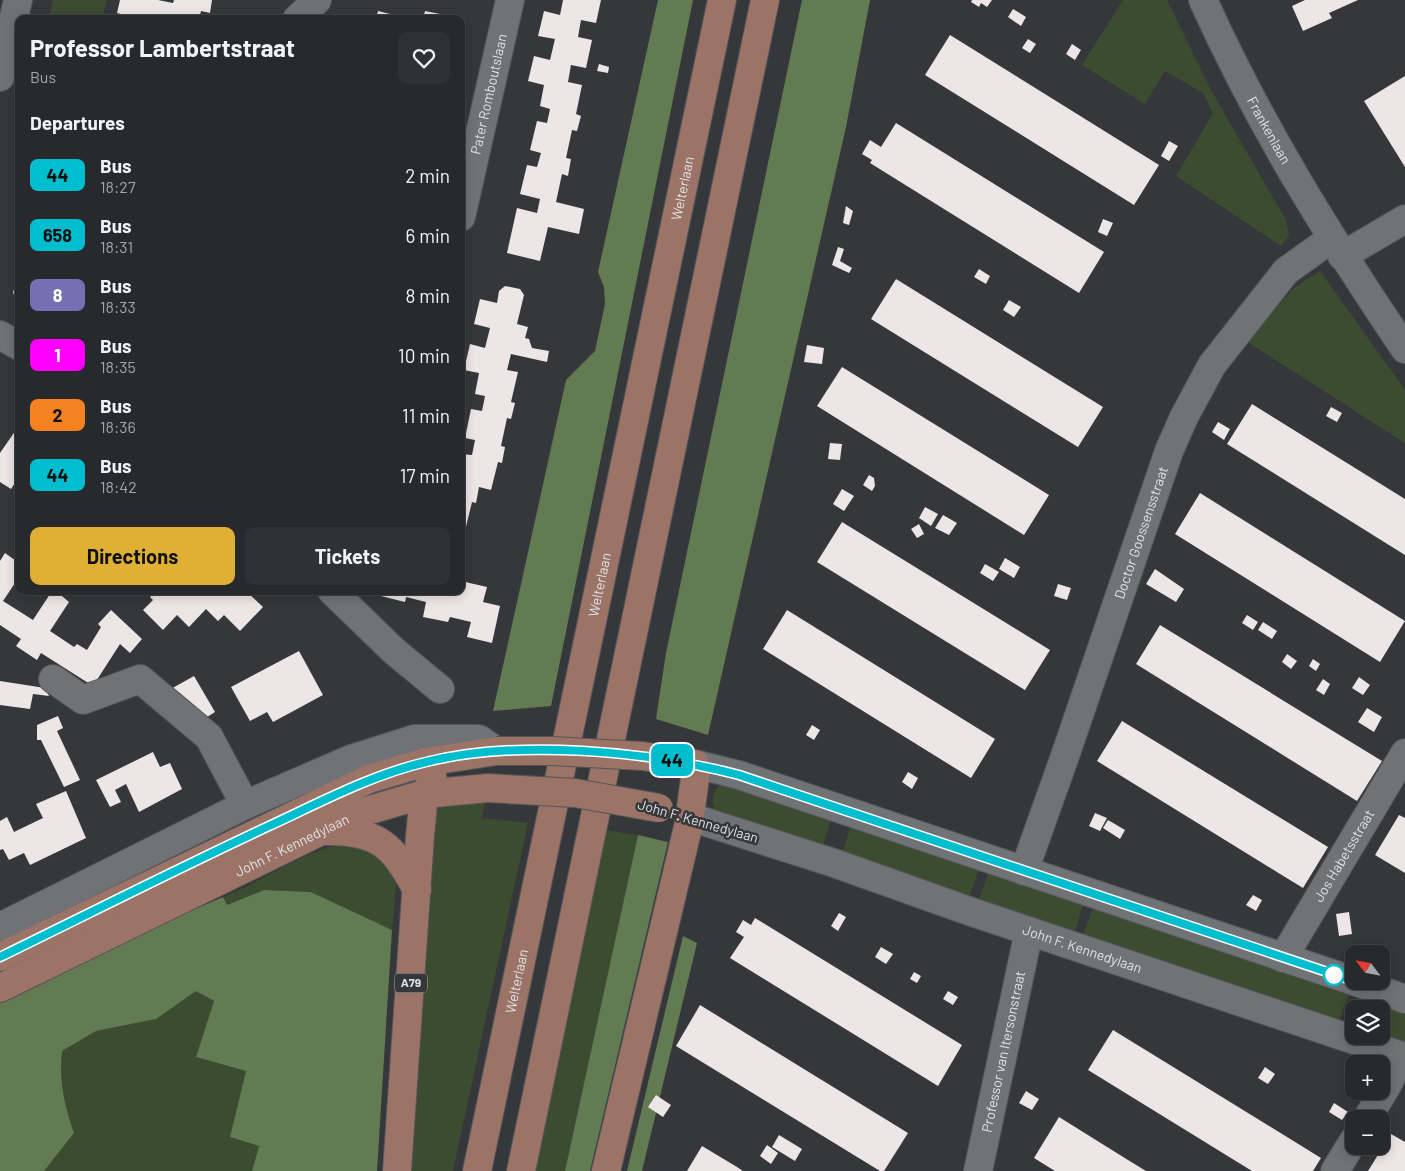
<!DOCTYPE html>
<html lang="en">
<head>
<meta charset="utf-8">
<style>
	body { margin:0; font-family:Barlow,sans-serif; background:#303134; color:#f1f3f6; height:100vh; display:flex; flex-direction:column; font-size:19px; white-space:nowrap }
	* { box-sizing:border-box; margin:0 }
	p { font-size:16px; color:#a5a6a9 }
	.icon { flex:none; width:28px; height:28px; fill:none; stroke:currentColor; stroke-width:2; stroke-linecap:round; stroke-linejoin:round }
	.map { position:relative; flex:1; overflow:hidden }
	.side { position:absolute; left:15px; top:15px; width:450px; height:580px; display:flex; flex-direction:column; background:#28292c; border-radius:10px; box-shadow:0 2px 12px #0003,0 0 0 1px #444548 }
	.side>* { flex:none }
	.badge { padding:0 10px; border-radius:8px; font-size:18px; line-height:32px }
	.needle { width:32px; rotate:302deg }
	.fabs { position:absolute; left:1345px; top:945px; display:grid; gap:10px }
	.fabs a { display:grid; place-items:center; width:45px; height:45px; border-radius:10px; background:#28292c; box-shadow:0 2px 12px #0003,0 0 0 1px #444548; font-size:25px }
	.map>.badge { position:absolute; translate:-50% -50%; box-shadow:0 0 0 2px #fff }
	h2 { padding:0 15px; font-size:19px; line-height:45px }
	.round { display:grid; place-items:center; flex:none; width:52px; height:52px; border-radius:10px; background:#303134 }
	.head { display:flex; align-items:center; justify-content:space-between; height:85px; padding:0 15px }
	h1 { font-size:24px; font-weight:700; line-height:38px }
	.action { display:flex; gap:10px; margin-top:auto; padding:10px 15px }
	.action a { flex:1; height:58px; border-radius:10px; background:#e0b034; color:#111; font-size:20px; font-weight:700; line-height:58px; text-align:center }
	.action a+a { background:#303134; color:#f1f3f6 }
	ul { padding:0; list-style:none }
	li { display:flex; align-items:center; gap:15px; height:60px; padding:0 15px }
	li div { flex:1 }
	li b { display:block; font-size:19px }
	li em { font-style:normal }
	li .badge { min-width:55px; font-weight:700; text-align:center }
	.map>svg:first-child { display:block }
</style>
</head>
<body>
<div class="map">
<svg width="1405" height="1171" viewBox="0 0 1405 1171">
	<rect width="100%" height="100%" fill="#35373a"/>
	<g fill="#3c4c31">
		<path d="M53,0H107L102,19H49Z"/>
		<path d="M1123,0H1167L1211,90L1286,220L1289,235L1281,246L1176,176L1213,113L1203,93L1165,71L1145,104L1082,65Z"/>
		<path d="M1320,271L1405,390V443L1246,341L1295,287Z"/>
		<path d="M727,781L833,813L821,852L717,817C709,800 711,789 727,781Z"/>
		<path d="M486,797L482,818L528,823L453,1171H410L432,815L445,801Z"/>
		<path d="M853,820L981,863L968,901L840,859Z"/>
		<path d="M605,830L638,835L565,1171H532Z"/>
		<path d="M349,842L364,843L397,877L392,930L311,892L264,890L226,905L223,897C266,879 303,851 349,842Z"/>
		<path d="M990,867L1085,900L1073,936L978,903Z"/>
		<path d="M1095,902L1351,988L1337,1027L1082,938Z"/>
		<path d="M196,991L214,1001L196,1057L246,1071L230,1137L259,1146L252,1171H44L74,1133C64,1104 59,1081 62,1051L96,1031L156,1019Z"/>
		<path d="M1360,991L1405,1007V1050L1381,1036V1009H1354Z"/>
	</g>
	<g fill="#637b53">
		<path d="M658,0H693L551,706L493,711L566,380L595,351L605,304L604,287L598,272Z"/>
		<path d="M802,0H870L846,127L708,735L656,719L666,653Z"/>
		<path d="M638,835L668,842L590,1171H565Z"/>
		<path d="M264,890L311,892L392,930L377,1171H252L259,1146L230,1137L246,1071L196,1057L214,1001L196,991L156,1019L96,1031L62,1051C59,1081 64,1104 74,1133L44,1171H0V993L223,897L227,905Z"/>
		<path d="M683,936L697,943L642,1171H627Z"/>
	</g>
	<g fill="#ece7e6">
		<path d="M120,0H158L173,3L174,0H212L210,13L201,11L199,19H141L124,15L117,13Z"/>
		<path d="M563,0H601L596,23L581,20L578,37L592,40L586,68L571,65L568,82L582,85L576,114L581,116L577,131L572,130L566,158L571,159L568,176L562,174L556,202L584,209L579,234L548,227L540,261L507,253L517,208L537,213L540,199L520,194L527,165L537,167L541,153L530,150L537,121L547,123L550,109L540,106L544,85L528,81L534,56L550,60L555,39L538,36L544,11L560,15Z"/>
		<path d="M972,0H992L987,7L981,3L979,7L971,2Z"/>
		<path d="M1305,0H1358L1329,13L1332,18L1303,31L1292,6Z"/>
		<path d="M1013,9L1026,17L1021,26L1008,17Z"/>
		<path d="M378,11L402,17V19H376Z"/>
		<path d="M425,11L450,16V19H423Z"/>
		<path d="M950,35L1159,165L1134,205L925,75Z"/>
		<path d="M1028,39L1036,44L1030,53L1022,48Z"/>
		<path d="M1072,44L1081,50L1075,60L1066,54Z"/>
		<path d="M599,64L609,67L608,73L597,71Z"/>
		<path d="M1405,76V167L1364,101Z"/>
		<path d="M896,123L1104,252L1079,293L870,163L872,160L862,154L870,140L881,147Z"/>
		<path d="M1169,141L1178,146L1169,161L1161,156Z"/>
		<path d="M846,206L853,211L849,225L843,223Z"/>
		<path d="M1103,219L1113,223L1107,236L1098,232Z"/>
		<path d="M838,247L844,249L840,261L852,268L849,273L832,265Z"/>
		<path d="M979,269L990,276L986,284L974,277Z"/>
		<path d="M896,279L1103,407L1078,447L871,319Z"/>
		<path d="M19,280V305L17,306L13,292Z"/>
		<path d="M505,286L520,289L524,295L517,324L528,327L525,338L529,339L532,348L549,351L547,362L511,354L507,370L518,372L511,402L515,403L511,419L507,418L501,446L505,447L502,463L498,462L491,490L479,487L476,503L472,502L465,531L461,530V454L472,455L475,440L465,438L471,409L482,411L485,396L475,394L479,373L464,370L470,344L485,348L490,328L474,324L480,299L497,303L499,291Z"/>
		<path d="M1009,300L1021,307L1014,317L1003,310Z"/>
		<path d="M807,345L824,348L822,364L804,362Z"/>
		<path d="M842,367L1049,495L1024,535L817,406Z"/>
		<path d="M1252,404L1405,499V555L1227,444Z"/>
		<path d="M1331,407L1342,413L1337,422L1326,416Z"/>
		<path d="M1218,422L1230,429L1224,440L1212,432Z"/>
		<path d="M18,427L19,477L11,489L0,482V453Z"/>
		<path d="M830,443L842,444L840,460L828,459Z"/>
		<path d="M869,475L874,478L875,486L872,491L863,485Z"/>
		<path d="M842,489L854,496L844,511L833,504Z"/>
		<path d="M1200,493L1405,621L1380,662L1175,534Z"/>
		<path d="M925,507L938,514L931,526L919,518Z"/>
		<path d="M943,515L957,523L949,535L935,528Z"/>
		<path d="M842,522L1050,650L1025,690L817,562Z"/>
		<path d="M919,524L924,534L917,538L911,529Z"/>
		<path d="M5,553L19,563V577L3,601L33,620L52,591H56L69,602L50,631L74,647L77,644L87,650L101,627L98,624L111,610L142,639L130,653L120,644L93,686L41,653L37,660L16,646L21,639L0,625V561Z"/>
		<path d="M1005,558L1020,567L1014,578L999,569Z"/>
		<path d="M985,564L999,572L993,581L980,573Z"/>
		<path d="M1155,569L1184,589L1176,602L1146,584Z"/>
		<path d="M461,581L487,587L483,602L500,606L492,643L467,637L471,622L450,617L448,622L423,617L426,602L406,597L405,602L381,596L382,591H461Z"/>
		<path d="M1058,584L1071,588L1067,600L1054,596Z"/>
		<path d="M156,591H246L263,607L240,631L224,615L218,621L206,609L189,627L177,615L163,630L143,610L153,600L150,597Z"/>
		<path d="M787,610L995,739L971,778L763,649Z"/>
		<path d="M1247,615L1258,622L1253,630L1242,623Z"/>
		<path d="M1263,622L1277,631L1272,639L1258,630Z"/>
		<path d="M1160,625L1382,761L1357,801L1136,664Z"/>
		<path d="M299,651L323,695L273,722L267,712L250,721L231,687Z"/>
		<path d="M1287,654L1297,661L1291,669L1282,662Z"/>
		<path d="M1313,659L1320,664L1316,671L1309,666Z"/>
		<path d="M194,676L215,712L201,721L169,690Z"/>
		<path d="M1359,677L1370,685L1363,695L1352,688Z"/>
		<path d="M1323,679L1330,684L1324,695L1316,690Z"/>
		<path d="M0,681L45,688L49,696L33,694L30,709L0,705Z"/>
		<path d="M1367,708L1382,717L1374,732L1358,722Z"/>
		<path d="M58,716L63,728L57,731L80,780L64,787L41,740H37V725Z"/>
		<path d="M1122,721L1328,847L1303,888L1097,761Z"/>
		<path d="M812,725L820,730L814,740L806,735Z"/>
		<path d="M153,752L160,767L170,763L182,789L139,812L126,784L115,790L121,802L110,807L96,780Z"/>
		<path d="M908,772L918,778L912,789L902,782Z"/>
		<path d="M66,791L86,838L30,865L24,853L9,860L3,849L0,850V821L7,817L14,832L43,818L36,804Z"/>
		<path d="M1095,813L1107,818L1100,831L1089,826Z"/>
		<path d="M1399,815L1405,818V873L1375,855Z"/>
		<path d="M1108,820L1125,830L1120,839L1103,828Z"/>
		<path d="M1253,895L1262,900L1256,911L1246,905Z"/>
		<path d="M1349,912L1352,934L1339,936L1336,914Z"/>
		<path d="M839,913L846,917L838,931L831,926Z"/>
		<path d="M755,918L962,1045L938,1086L730,958L744,937L736,932L743,920L751,925Z"/>
		<path d="M881,947L893,954L886,964L875,957Z"/>
		<path d="M914,972L921,976L917,983L910,979Z"/>
		<path d="M948,991L958,997L953,1005L943,999Z"/>
		<path d="M700,1005L908,1133L884,1171H880L676,1046Z"/>
		<path d="M1113,1030L1321,1158L1313,1171H1252L1088,1070Z"/>
		<path d="M1265,1067L1275,1074L1268,1084L1258,1078Z"/>
		<path d="M1026,1091L1039,1099L1032,1110L1019,1103Z"/>
		<path d="M656,1095L671,1105L663,1117L648,1107Z"/>
		<path d="M1334,1103L1348,1112L1342,1120L1329,1112Z"/>
		<path d="M1059,1117L1128,1160L1146,1171H1055L1034,1158Z"/>
		<path d="M1391,1134L1405,1142V1171H1368Z"/>
		<path d="M779,1135L802,1149L795,1161L772,1147Z"/>
		<path d="M767,1145L778,1153L771,1164L760,1156Z"/>
		<path d="M702,1146L737,1167L743,1171H687Z"/>
	</g>
	<g fill="none" stroke-linecap="round" stroke-linejoin="round">
		<defs>
			<g id="minor">
				<path id="s1" d="M1203,0C1260,126 1328,235 1405,349"/>
				<path d="M297,19L317,0"/>
				<path d="M0,77L18,0"/>
				<path id="s2" d="M461,217L510,0"/>
				<path d="M1342,256L1405,219"/>
				<path d="M0,335L19,346"/>
				<path d="M332,591L394,651L440,689"/>
				<path d="M53,679L83,700L140,679L209,737L245,805"/>
				<path d="M695,764L739,775L1354,981"/>
				<path id="s3" d="M690,817L834,863L969,911L1405,1057"/>
				<path id="s4" d="M1024,871L1065,756L1169,451L1184,417L1212,365L1286,271L1331,239"/>
				<path d="M0,927L245,805L351,759L414,739H479L496,751"/>
				<path id="s5" d="M1283,958L1405,753"/>
				<path d="M1354,981L1405,999"/>
				<path d="M1367,1119L1389,1082L1400,1055"/>
				<path id="s6" d="M978,1171L1029,931"/>
				<path d="M1335,1171L1354,1140"/>
			</g>
			<g id="major">
				<path d="M324,831C378,830 393,845 417,890"/>
				<path d="M0,957L369,779L426,762L496,751"/>
				<path id="s7" d="M0,988L356,814L424,794L488,788"/>
				<path d="M397,1171L420,836L424,794L433,780"/>
				<path id="s8" d="M477,1171L722,0"/>
				<path d="M521,1171L765,0"/>
				<path d="M606,1171L689,823L696,770L695,764L642,756"/>
			</g>
		</defs>
		<use href="#minor" stroke="#545558" stroke-width="30"/>
		<use href="#major" stroke="#545558" stroke-width="30"/>
		<use href="#minor" stroke="#707276" stroke-width="28"/>
		<use href="#major" stroke="#9b7367" stroke-width="28"/>
		<defs>
			<g id="major-bridge">
				<path d="M496,751H552L642,756"/>
				<path d="M488,788L575,793L659,808"/>
			</g>
		</defs>
		<use href="#major-bridge" stroke="#545558" stroke-width="30" stroke-linecap="butt"/>
		<use href="#major-bridge" stroke="#9b7367" stroke-width="28"/>
	</g>
	<g fill="none" stroke-linecap="round" stroke-linejoin="round">
		<defs>
			<path id="line" d="M0,957C90,913 179,868 269,826C321,802 371,775 426,762C518,739 648,751 739,775L1354,981"/>
		</defs>
		<use href="#line" stroke="#fff" stroke-width="11"/>
		<use href="#line" stroke="#00becd" stroke-width="8"/>
	</g>
	<circle fill="#fff" stroke="#00becd" stroke-width="2.5" cx="1334" cy="975" r="10"/>
	<g text-anchor="middle" stroke-width="5" stroke-linejoin="round" paint-order="stroke">
		<rect fill="#35373a" stroke="#aeafb2" stroke-width="1" x="395" y="973.5" width="32" height="19" rx="4"/>
		<g font-size="12" font-weight="bold" fill="#e2e3e5">
			<text x="411" y="987">A79</text>
		</g>
		<g font-size="14" fill="#e2e3e5" stroke="#35373a">
			<text dy="5" stroke="none"><textPath href="#s2" startOffset="126">Pater Romboutslaan</textPath></text>
			<text dy="5" stroke="none"><textPath href="#s1" startOffset="146">Frankenlaan</textPath></text>
			<text dy="5" stroke="none"><textPath href="#s8" startOffset="1004">Welterlaan</textPath></text>
			<text dy="5" stroke="none"><textPath href="#s4" startOffset="358">Doctor Goossensstraat</textPath></text>
			<text dy="5" stroke="none"><textPath href="#s8" startOffset="599">Welterlaan</textPath></text>
			<text transform="translate(698 821) rotate(16)" y="5">John F. Kennedylaan</text>
			<text dy="5" stroke="none"><textPath href="#s7" startOffset="325">John F. Kennedylaan</textPath></text>
			<text dy="5" stroke="none"><textPath href="#s5" startOffset="119">Jos Habetsstraat</textPath></text>
			<text dy="5" stroke="none"><textPath href="#s3" startOffset="414">John F. Kennedylaan</textPath></text>
			<text dy="5" stroke="none"><textPath href="#s8" startOffset="194">Welterlaan</textPath></text>
			<text dy="5" stroke="none"><textPath href="#s6" startOffset="122">Professor van Itersonstraat</textPath></text>
		</g>
	</g>
</svg>
<div class="fabs">
<a><svg class="needle" viewBox="-14 -14 28 28"><path d="M0-13l5 13h-10z" fill="#e53935"/><path d="M0 13l5-13h-10z" fill="#a5a6a9"/></svg></a>
<a><svg class="icon" aria-label="layers" viewBox="0 0 24 24"><path d="M12 4l9 5-9 5-9-5zM3 14l9 5 9-5"/></svg></a>
<a>+</a>
<a>−</a>
</div>
<b class="badge" style="left:672px;top:760px;background:#00becd;color:#111">44</b>
<section class="side">
<div class="head"><div><h1>Professor Lambertstraat</h1><p>Bus</p></div><a class="round"><svg class="icon" aria-label="heart" viewBox="0 0 24 24"><path d="M12 20l-8-8c-3-5 5-10 8-4 3-6 11-1 8 4z"/></svg></a></div>
<h2>Departures</h2>
<ul>
<li><span class="badge" style="background:#00becd;color:#111">44</span><div><b>Bus</b><p>18:27</p></div><em>2 min</em></li>
<li><span class="badge" style="background:#00becd;color:#111">658</span><div><b>Bus</b><p>18:31</p></div><em>6 min</em></li>
<li><span class="badge" style="background:#7570b3;color:#fff">8</span><div><b>Bus</b><p>18:33</p></div><em>8 min</em></li>
<li><span class="badge" style="background:#f0f;color:#fff">1</span><div><b>Bus</b><p>18:35</p></div><em>10 min</em></li>
<li><span class="badge" style="background:#f58220;color:#111">2</span><div><b>Bus</b><p>18:36</p></div><em>11 min</em></li>
<li><span class="badge" style="background:#00becd;color:#111">44</span><div><b>Bus</b><p>18:42</p></div><em>17 min</em></li>
</ul>
<div class="action"><a>Directions</a><a>Tickets</a></div>
</section>
</div>
</body>
</html>
